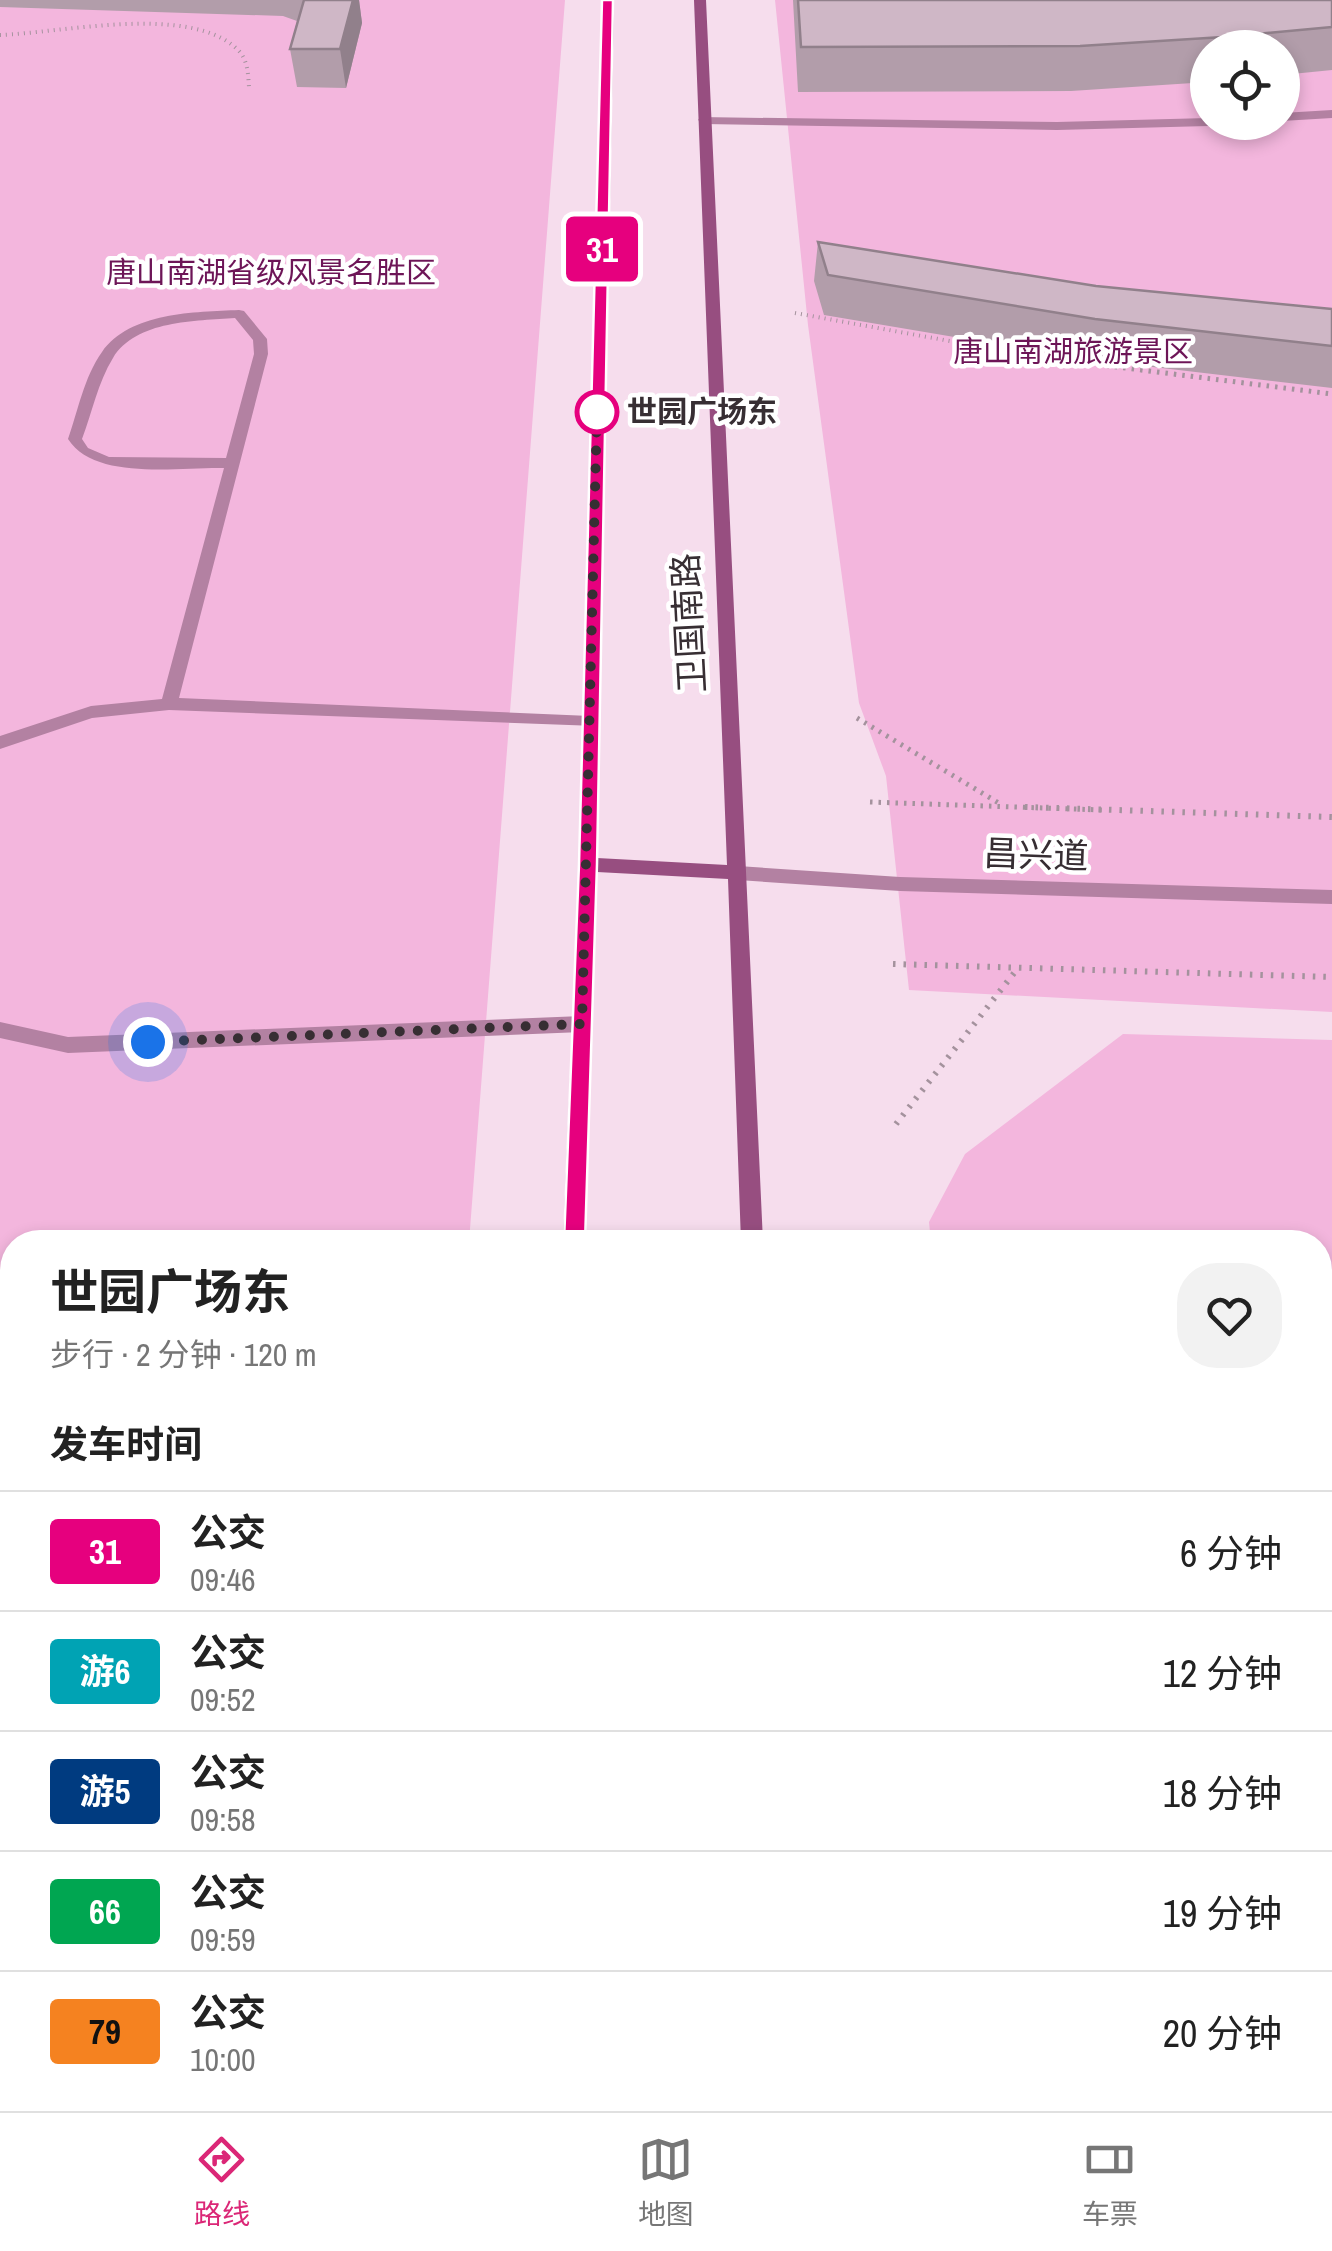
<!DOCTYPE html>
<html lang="zh">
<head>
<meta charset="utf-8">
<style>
	body { margin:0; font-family:"Archivo Narrow","Noto Sans SC",sans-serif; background:#f2f2f2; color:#222; height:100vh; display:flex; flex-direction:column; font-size:38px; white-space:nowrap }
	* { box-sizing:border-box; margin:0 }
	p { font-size:32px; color:#767676 }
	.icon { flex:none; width:55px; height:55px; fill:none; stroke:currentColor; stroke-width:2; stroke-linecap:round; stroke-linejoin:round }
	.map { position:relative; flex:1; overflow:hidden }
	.drawer { position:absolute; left:0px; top:1230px; width:1332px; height:882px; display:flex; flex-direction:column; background:#fff; border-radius:40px 40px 0 0; box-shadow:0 5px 15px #0003 }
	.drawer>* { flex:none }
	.badge { padding:0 20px; border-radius:8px; font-size:35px; line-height:65px }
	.controls { position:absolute; left:1190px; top:30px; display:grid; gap:20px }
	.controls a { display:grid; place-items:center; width:110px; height:110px; border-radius:50%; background:#fff; box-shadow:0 5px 15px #0003; font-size:50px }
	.you { position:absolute; width:50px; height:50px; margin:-25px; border:8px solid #fff; border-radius:50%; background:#1a73e8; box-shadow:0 0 0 15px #1a73e833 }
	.map>.badge { position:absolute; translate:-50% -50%; box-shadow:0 0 0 5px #fff }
	h2 { padding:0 50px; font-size:38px; line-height:90px }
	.round { display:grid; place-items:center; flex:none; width:105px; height:105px; border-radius:40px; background:#f2f2f2 }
	.summary { display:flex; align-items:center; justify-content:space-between; height:170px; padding:0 50px }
	h1 { font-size:48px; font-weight:700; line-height:75px }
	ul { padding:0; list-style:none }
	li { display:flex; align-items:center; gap:30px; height:120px; padding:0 50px; border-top:2px solid #e0e0e0 }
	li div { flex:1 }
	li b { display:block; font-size:38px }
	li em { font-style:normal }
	li .badge { min-width:110px; font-weight:700; text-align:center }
	.tabs { display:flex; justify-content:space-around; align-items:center; height:140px; border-top:2px solid #e0e0e0; background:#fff; font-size:28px; color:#767676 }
	.tabs a { display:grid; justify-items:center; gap:5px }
	.tabs .on { color:#db2777 }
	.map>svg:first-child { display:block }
</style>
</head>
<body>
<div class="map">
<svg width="1332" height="2111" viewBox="0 0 1332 2111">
	<rect width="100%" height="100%" fill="#f6dded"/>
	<g fill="#f3b6dd" fill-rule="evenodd">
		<path d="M0,0H565L469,1242H12V2100H403L402,2111H0Z"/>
		<path d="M775,0H1332V1012L909,990L886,776L859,703L808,325ZM1208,48H1282V122H1208Z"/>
		<path d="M1123,1034L1332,1040V2111H1023L1022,2100H1320V1242H931L929,1222L965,1154Z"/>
	</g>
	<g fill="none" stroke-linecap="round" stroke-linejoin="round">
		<g stroke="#a4929d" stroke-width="4" stroke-dasharray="1 5" stroke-linecap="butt">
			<path d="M0,35C61,33 191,3 238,50C248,60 248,74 249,87"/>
			<path d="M795,313L1038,357"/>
		</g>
		<g stroke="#a4929d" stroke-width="5" stroke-dasharray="2.5 6" stroke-linecap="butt">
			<path d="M1022,355L1332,394"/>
			<path d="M857,718L1002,805"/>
			<path d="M870,802L1102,810"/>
		</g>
		<g stroke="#a4929d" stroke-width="6" stroke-dasharray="2.5 8" stroke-linecap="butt">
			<path d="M1025,807L1332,817"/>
			<path d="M893,964L1332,977"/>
			<path d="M896,1124L1018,968"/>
		</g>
		<g fill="#b381a2" fill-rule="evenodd">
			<path d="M1332,110V118L1282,121V113Z"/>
			<path d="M700,117L1057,122L1208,118V122H1214L1208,126L1057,130L704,124L698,120Z"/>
			<path d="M239,310L244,311L267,339L268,354L179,698L590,716L596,718L599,722L596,726L169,710L92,718L0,749V736L91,706L162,699L224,468C177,467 95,481 68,439C78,411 84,377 102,352C130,312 195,312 239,310ZM235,318L253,340L254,354L226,458L109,457L88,448L82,439C92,413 98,382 113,358C136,320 196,321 235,318Z"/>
			<path d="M582,1016L589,1018L592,1024L589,1030L582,1032L68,1053L0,1038V1022L68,1037Z"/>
		</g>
		<path fill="#b381a2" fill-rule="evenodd" d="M738,866L900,877L1332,890V904L900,891L738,880L729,873Z"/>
		<g fill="#974e80" fill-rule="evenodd">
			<path d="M602,0H614L597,858L727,865L694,0H706L763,1242H741L728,879L597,872L585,1242H563L579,864Z"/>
			<rect x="528" y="2100" width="28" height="11"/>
			<path d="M770,2100H798L799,2111H771Z"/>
		</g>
	</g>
	<g fill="#b29daa">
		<path d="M0,0H359L362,23L346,88L297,87L290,49L297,21L283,16L0,7Z"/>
		<path d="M793,0H1332V70L1282,75V48H1208V82L1071,91L798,92Z"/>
		<path d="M818,242L1096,286L1332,309V388L1085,359L824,315L814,281Z"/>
	</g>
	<path fill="#91808b" d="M353,0H359L362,23L346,88L340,49Z"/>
	<g fill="#cfb7c6" stroke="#91808b" stroke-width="2.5">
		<path d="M304,0H353L340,49H290Z"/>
		<path d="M798,0H1332V27L1223,37L1080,46L801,47Z"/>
		<path d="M818,242L1096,286L1332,309V346L1095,319L828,275Z"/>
	</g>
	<path fill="#e6007e" stroke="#fff" stroke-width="2.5" d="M602,0H613L597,864L585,1242L574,1252L564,1242L579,864Z"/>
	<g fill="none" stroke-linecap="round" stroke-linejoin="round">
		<path stroke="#372e33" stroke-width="10" stroke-dasharray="0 18" d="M148,1042L582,1024L597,412"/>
	</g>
	<circle fill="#fff" stroke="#e6007e" stroke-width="5" cx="597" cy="412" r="20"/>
	<g text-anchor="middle" stroke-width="9" stroke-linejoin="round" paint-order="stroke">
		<g font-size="30" fill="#6d1557" stroke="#fff">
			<text x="271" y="283">唐山南湖省级风景名胜区</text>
			<text x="1073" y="362">唐山南湖旅游景区</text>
		</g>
		<g font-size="30" font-weight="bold" fill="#372e33" stroke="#fff" text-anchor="start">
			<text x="627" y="422">世园广场东</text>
		</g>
		<g font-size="35" fill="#372e33" stroke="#fff">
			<text transform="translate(689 623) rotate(-93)" y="12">卫国南路</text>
			<text transform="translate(1036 855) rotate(2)" y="12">昌兴道</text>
		</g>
	</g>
</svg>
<div class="controls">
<a><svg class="icon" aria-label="locate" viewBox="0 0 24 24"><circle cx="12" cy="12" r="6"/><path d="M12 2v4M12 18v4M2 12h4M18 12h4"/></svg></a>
</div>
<div class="you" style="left:148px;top:1042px"></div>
<b class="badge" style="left:602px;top:249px;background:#e6007e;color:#fff">31</b>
<section class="drawer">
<div class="summary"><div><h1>世园广场东</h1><p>步行 · 2 分钟 · 120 m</p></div><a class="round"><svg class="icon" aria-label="heart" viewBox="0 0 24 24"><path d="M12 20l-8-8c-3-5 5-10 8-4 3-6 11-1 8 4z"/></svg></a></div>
<h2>发车时间</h2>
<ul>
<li><span class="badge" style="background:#e6007e;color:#fff">31</span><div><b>公交</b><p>09:46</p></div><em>6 分钟</em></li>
<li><span class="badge" style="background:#00a3b4;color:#fff">游6</span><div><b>公交</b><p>09:52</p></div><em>12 分钟</em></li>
<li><span class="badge" style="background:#003b80;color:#fff">游5</span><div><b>公交</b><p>09:58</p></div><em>18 分钟</em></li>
<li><span class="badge" style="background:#00a651;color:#fff">66</span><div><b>公交</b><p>09:59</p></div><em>19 分钟</em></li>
<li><span class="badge" style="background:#f58220;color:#111">79</span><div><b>公交</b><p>10:00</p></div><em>20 分钟</em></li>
</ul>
</section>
</div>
<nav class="tabs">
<a class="on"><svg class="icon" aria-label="directions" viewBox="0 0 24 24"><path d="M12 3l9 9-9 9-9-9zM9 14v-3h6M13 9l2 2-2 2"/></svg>路线</a>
<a><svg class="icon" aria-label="map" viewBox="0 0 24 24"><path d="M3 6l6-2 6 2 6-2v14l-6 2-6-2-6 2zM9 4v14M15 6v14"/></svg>地图</a>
<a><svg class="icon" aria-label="tickets" viewBox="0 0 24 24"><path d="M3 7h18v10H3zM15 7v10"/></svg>车票</a>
</nav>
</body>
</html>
